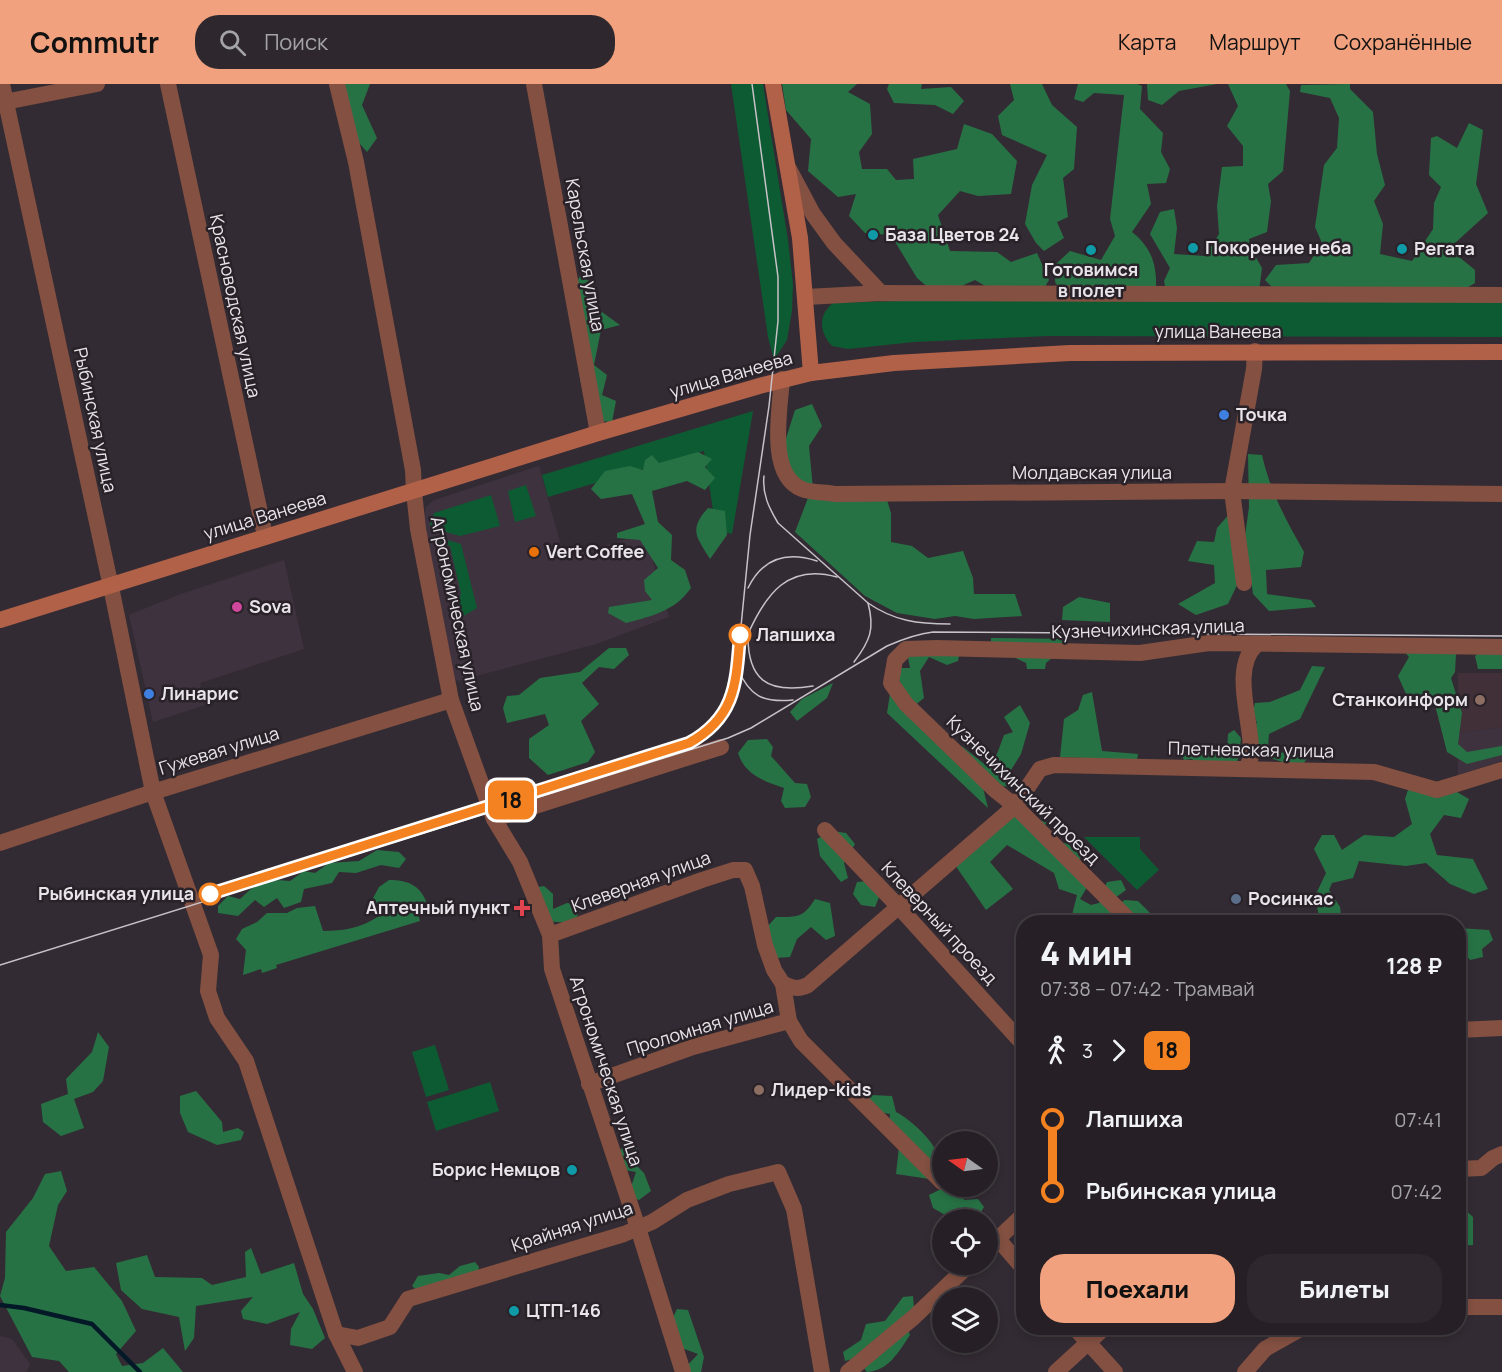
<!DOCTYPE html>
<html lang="ru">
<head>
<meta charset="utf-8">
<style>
	body { margin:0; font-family:Manrope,sans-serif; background:#2e282e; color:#f1f3f6; height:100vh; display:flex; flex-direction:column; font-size:22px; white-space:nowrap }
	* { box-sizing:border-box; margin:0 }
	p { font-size:20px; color:#a4a3a7 }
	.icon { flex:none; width:33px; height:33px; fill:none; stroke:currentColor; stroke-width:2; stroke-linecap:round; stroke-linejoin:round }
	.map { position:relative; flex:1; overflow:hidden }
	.drawer { position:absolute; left:1016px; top:831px; width:450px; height:420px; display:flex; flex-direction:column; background:#262026; border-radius:24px; box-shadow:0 3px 9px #0003,0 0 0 2px #423e43 }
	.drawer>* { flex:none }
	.badge { padding:0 12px; border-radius:9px; font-size:21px; line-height:39px }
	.needle { width:39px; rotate:284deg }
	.tools { position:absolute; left:932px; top:1047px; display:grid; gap:12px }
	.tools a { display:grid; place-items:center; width:66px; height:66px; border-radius:50%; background:#262026; box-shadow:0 3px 9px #0003,0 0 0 2px #423e43; font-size:30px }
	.map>.badge { position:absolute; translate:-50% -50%; box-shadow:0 0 0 3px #fff }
	.legs { display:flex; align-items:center; gap:9px; height:66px; padding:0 24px; font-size:20px }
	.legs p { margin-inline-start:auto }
	.overview { display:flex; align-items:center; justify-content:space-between; height:102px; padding:0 24px }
	h1 { font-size:33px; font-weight:800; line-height:45px }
	.button { display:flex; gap:12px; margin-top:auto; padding:12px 24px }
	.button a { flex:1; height:69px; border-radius:24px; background:#f1a17d; color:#111; font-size:24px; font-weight:800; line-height:69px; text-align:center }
	.button a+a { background:#2e282e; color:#f1f3f6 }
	ul { padding:0 24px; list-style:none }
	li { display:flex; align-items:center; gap:21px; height:72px; font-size:22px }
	li i { display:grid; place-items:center; width:9px; height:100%; margin:0 8px; background:currentColor }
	li i::after { content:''; width:15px; height:15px; margin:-8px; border:4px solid; border-radius:50%; background:#262026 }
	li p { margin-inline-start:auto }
	li:first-child i { background:linear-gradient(#0000 50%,currentColor 0) }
	li:last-child i { background:linear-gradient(currentColor 50%,#0000 0) }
	header { display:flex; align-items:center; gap:36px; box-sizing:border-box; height:84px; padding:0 30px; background:#f1a17d; color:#111 }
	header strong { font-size:28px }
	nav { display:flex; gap:33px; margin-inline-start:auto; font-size:21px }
	.search { width:420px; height:54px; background:#2e282e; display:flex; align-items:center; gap:15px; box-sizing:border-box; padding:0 21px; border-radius:24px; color:#a4a3a7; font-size:22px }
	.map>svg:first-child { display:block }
</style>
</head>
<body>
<header>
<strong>Commutr</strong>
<div class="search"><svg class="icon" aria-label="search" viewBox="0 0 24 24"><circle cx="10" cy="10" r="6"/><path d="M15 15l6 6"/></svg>Поиск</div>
<nav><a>Карта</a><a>Маршрут</a><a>Сохранённые</a></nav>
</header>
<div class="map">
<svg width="1502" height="1288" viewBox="0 0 1502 1288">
	<rect width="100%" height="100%" fill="#332b33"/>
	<g fill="#3e323f">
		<path d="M539,382L564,473L645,450L669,533L596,560L458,597L455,595L423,435L426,423L434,416Z"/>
		<path d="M284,476L304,565L200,599L205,621L153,638L129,531L178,511Z"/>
		<path d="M1502,643V677L1458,691V649Z"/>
		<path d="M0,1252L12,1255L30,1280L26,1288H0Z"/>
	</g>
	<path fill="#423039" d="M1458,589H1502V643L1458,649Z"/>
	<g fill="#0d5b32">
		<path d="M731,0H763L788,156L793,200L792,227L787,256L774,276L768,253Z"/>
		<path d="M999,214L1502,216V253L1048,252L914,258L848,265L832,262C819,248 818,231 833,219Z"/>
		<path d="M753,327L732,450L716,446L704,367L548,413L542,391Z"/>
		<path d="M526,401L536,432L515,438L508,407Z"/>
		<path d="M491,411L500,442L460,452L431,444L430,439L434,429Z"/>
		<path d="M433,452L461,460L477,524L462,533L457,518L461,510L450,462L434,456Z"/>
		<path d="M1084,753H1140V765L1159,786L1137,806Z"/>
		<path d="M435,961L449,1006L426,1013L412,968Z"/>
		<path d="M490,998L499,1027L436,1047L427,1018Z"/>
	</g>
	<g fill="#277245">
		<path d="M344,0H370L362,21L377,54L367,68L347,45Z"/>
		<path d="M782,0H857L848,8L870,20L872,50L859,68L862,85H887L896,96L914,95L913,75L957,65L964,40L992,50L1017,77L1011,110L978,112L960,107L938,131L950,167L997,168L1011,178L1037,169L1049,196L1040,211H1001L975,196L959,203L930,205L917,194L891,151L865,149L849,132L856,110L838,113L808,87L811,55L786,26Z"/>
		<path d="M889,0H922L921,5L951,3L964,17L953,30L935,21L894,19L887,5Z"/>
		<path d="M1010,0H1042L1052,21L1077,43L1074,85L1063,94L1068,133L1057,138L1064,154L1044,167L1036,159L1025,140L1032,101L1047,71L1002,51L998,32L1014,16Z"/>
		<path d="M1078,0H1137L1142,2L1140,25L1163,49L1161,68L1170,85L1166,99L1147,100L1151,120L1132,148C1151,163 1157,180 1156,205L1062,208L1055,198L1056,180L1070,167L1101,176L1115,152L1110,135L1124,11L1094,9L1083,18L1074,15Z"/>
		<path d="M1147,0H1217L1179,7L1162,21L1148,16Z"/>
		<path d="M1228,0H1286L1290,7L1283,87L1268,100L1271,117L1267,148L1249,155L1250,163L1262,184L1259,207L1168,217L1164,197L1170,184L1150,150L1160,128L1174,125L1177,144L1174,170L1205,172L1219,150L1217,122L1222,83L1243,82V62L1227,42L1238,22Z"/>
		<path d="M1350,0V5L1373,28L1377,70L1385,101L1374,117L1383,140L1380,170L1412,177L1433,145L1434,119L1441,103L1429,91L1431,54L1437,52L1457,64L1469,39L1483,46L1476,100L1488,129L1455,159L1458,172L1475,186V199L1458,209L1276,207L1265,196L1276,181L1309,179L1322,159L1315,143L1324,81L1337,64L1339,34L1330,14L1300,8L1301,1Z"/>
		<path d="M580,192L593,199L595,223L620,241L601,246L594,281L607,291L602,311L616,317L612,338L600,337L597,313L580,297L591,278L579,253L586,240L567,219Z"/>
		<path d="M812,320L822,342L809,362L813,405L791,392L783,364L795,326Z"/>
		<path d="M698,368L712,375L705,383L715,394L705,406L687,397L652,407L658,438L672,451L671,476L685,486L691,504C675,527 652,532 626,539L608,529L609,523L652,516L645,507L644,496L658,484L640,456L617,454V449L645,440L632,410L601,415L591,405L605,387L630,382L643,386L645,376L652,371L659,379Z"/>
		<path d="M1248,370L1262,371C1270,407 1286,436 1304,468L1301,483L1266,486L1267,510L1311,516L1316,523L1269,527L1253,510L1245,452L1249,423Z"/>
		<path d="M808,414L887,416L891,429V458L912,462L928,474L963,467L973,494L974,510H1015L1022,532L974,535L955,532L935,535L897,529L865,512L795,448Z"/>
		<path d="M708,424L725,427L727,451L710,475C697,453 688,446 708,424Z"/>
		<path d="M1231,428L1238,499L1228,520L1196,531L1178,520L1215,499L1214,481L1188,477L1197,457L1214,458L1217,444Z"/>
		<path d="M1079,513L1110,519V538L1062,536L1063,523Z"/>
		<path d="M991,554L1067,555L1066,562L1046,579L1045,585H1027L1026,579L991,562Z"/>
		<path d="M609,564H626L629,571L614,585L599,583L582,599L599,620L581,637L595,668L588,678L548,691L529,674V655L549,641L545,630L507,639L503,624L507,612L519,611L540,594L580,588Z"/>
		<path d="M906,564L960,567L958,577L947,581L929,573L920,587L924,614L914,622L892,584H910Z"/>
		<path d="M1482,566L1502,569V585H1478L1475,572Z"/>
		<path d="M1404,567L1456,570L1455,588L1451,594L1462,629L1458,660L1467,668L1502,662V671L1467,680L1447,668L1435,621L1407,612L1398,592L1409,573Z"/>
		<path d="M1312,582L1325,583L1300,635L1269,650L1268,663L1276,670L1298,665L1310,670L1301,683C1283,681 1279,673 1259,674L1242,662L1248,647L1257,639L1253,628L1255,619L1270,618L1300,606Z"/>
		<path d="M833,599L827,614L797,637L790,628L802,615Z"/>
		<path d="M1092,608L1102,667L1138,670L1137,676L1060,673L1064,635L1078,626L1083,611Z"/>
		<path d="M890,610L949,657L963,663L988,683L997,670L1004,651L1013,648L1004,633L1020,621L1030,639L1021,670L1011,686L1010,703L995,701L983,704L988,724L887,629Z"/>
		<path d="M1234,646L1241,654L1239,672L1234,686L1202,689L1192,675L1184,676L1181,670L1191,663L1198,669H1227L1228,650Z"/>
		<path d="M767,655L773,663L771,672L795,699L807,700L811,713L805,723L785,724L781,717L784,704C764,697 745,691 738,669L748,656Z"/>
		<path d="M1413,691L1450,704L1469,715L1461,734L1444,731L1430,750L1437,771L1473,775L1488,805L1474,810L1450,800L1426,779L1406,782L1359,777L1353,794L1332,799L1329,806L1340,823L1342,838H1320L1315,812L1326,789L1314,765L1322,751H1334L1342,766L1364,751L1394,753L1412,740L1405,715Z"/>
		<path d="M1007,732L1031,734L1046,738L1043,755L1050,761L1067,759L1081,772L1076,786L1089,800L1080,815L1091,821L1099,819L1107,798L1121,796L1126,806L1108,819L1113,823L1125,816L1138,817L1159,838H1078L1072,831L1077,811L1059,805L1054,789L1007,761L990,778L1013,805L986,826L953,778Z"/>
		<path d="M832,747L846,749L855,760L844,779L848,794L841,798L820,772L817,755Z"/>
		<path d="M377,766L399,768L406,775L399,784L381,781L356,789L339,788L332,799L304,805L301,818L284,824L277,814L264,823L255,816L238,832L218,829V822L228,812L240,815C256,799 266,794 290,797L304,787L315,789L329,779L359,777Z"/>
		<path d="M389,796C407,796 421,801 427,820L416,824L420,837L276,881L277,884L262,889L261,885L243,891L246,866L236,855L242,845L257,838L267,829H287L297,824L315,822L323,847C344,847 361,844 379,832L372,816L379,803Z"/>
		<path d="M870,797L881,808L875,823L861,821L853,810L857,798Z"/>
		<path d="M544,802L553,810V825L567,819L579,821L580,827L573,839L542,837L538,803Z"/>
		<path d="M815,815L830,819L835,852L826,856L811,843L797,855L790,873L775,874L760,851L776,833C798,833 803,834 815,815Z"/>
		<path d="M1458,844L1489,846L1493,856L1482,865L1483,873L1470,876L1462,866L1458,867Z"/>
		<path d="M98,948L109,963L103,997L93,1008L74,1015L84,1044L61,1052L43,1038L41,1020L68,1010L66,995L92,968Z"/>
		<path d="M196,1007L222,1038L223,1048L238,1044L244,1048L241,1056L217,1061L188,1048L180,1029V1012Z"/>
		<path d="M872,1011L892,1012L896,1028C913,1037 940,1062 942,1083C943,1089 942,1096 942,1102L936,1096L896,1090L899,1063L888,1052L890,1030L861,1025L857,1020Z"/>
		<path d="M629,1058L637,1062L638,1083L644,1089L651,1107L639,1116L632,1113L631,1103L636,1088L625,1086L619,1067Z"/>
		<path d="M61,1087L67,1107L58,1121L49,1162L66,1187L94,1183L122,1217L136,1247L116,1270L122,1282L143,1279L163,1264L183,1288H69L59,1277L32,1273L0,1212L5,1194L6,1148L33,1114L45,1090Z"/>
		<path d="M942,1103H963L964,1116L978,1115L984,1123L977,1135H952L933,1124L929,1111L943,1104Z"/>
		<path d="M1458,1122H1461L1473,1133V1161L1458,1162Z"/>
		<path d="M251,1164L261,1190L294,1179L303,1210L313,1225L325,1254L312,1265L290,1261L291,1245L300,1228L267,1240L243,1235L241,1227L253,1213L196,1222L194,1254L185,1267L179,1233L142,1225L121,1206L116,1179L147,1171L155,1193L202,1194L212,1201L246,1193L245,1168Z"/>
		<path d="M475,1178L479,1183L477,1192L419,1208L412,1202L418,1192L439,1189L449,1191L460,1182Z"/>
		<path d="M913,1212L914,1223L904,1236L910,1251C899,1267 889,1287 867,1288L856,1274L845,1277L843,1268L861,1256L866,1240L885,1237L903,1213Z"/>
		<path d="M677,1225L688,1226L704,1273L701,1288H686L685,1284L698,1270L679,1263L671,1237Z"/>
	</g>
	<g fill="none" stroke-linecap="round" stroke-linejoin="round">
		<path stroke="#031928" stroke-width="4.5" d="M0,1221L24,1224L92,1240L140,1288"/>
		<g stroke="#835041" stroke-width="16">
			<path d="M2,0L111,503"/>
			<path d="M168,0L265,452"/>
			<path d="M337,0L356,78L413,386L414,408"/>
			<path d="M534,0L598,349"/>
			<path d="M0,19L97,0"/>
			<path d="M789,85L813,130L834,159L881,209"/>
			<path d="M806,213L881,209L1502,211"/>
			<path d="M782,295C780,325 767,391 802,405C811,409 825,408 835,410L1232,407L1502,410"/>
			<path d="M1244,499L1232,407L1254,285L1255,267"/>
			<path d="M1247,684C1248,680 1251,675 1251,671C1253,640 1230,585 1256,561"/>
			<path d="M153,708L211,871L208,907L217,934L246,977L336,1250L355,1288"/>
			<path d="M494,735L721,663"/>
			<path d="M825,746L898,822L1023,960"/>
			<path d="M1131,838L1015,722L995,706L906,620L891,599L895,576L906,565L936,564L1140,569L1209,559L1502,563"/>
			<path d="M550,851L702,796L733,786H745L752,802L765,861L774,886L783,900L789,937L801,957L942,1098"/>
			<path d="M783,900C793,904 798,906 808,901L1015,722L1040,685L1054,681L1374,688L1437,706L1502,686"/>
			<path d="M1458,946L1502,944"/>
			<path d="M589,1000L693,963L789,937"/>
			<path d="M1458,1085L1481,1084L1493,1074L1502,1070"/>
			<path d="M998,1155L1023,1184"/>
			<path d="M987,1165L1023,1131"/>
			<path d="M1458,1223H1502"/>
			<path d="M1075,1244L1115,1288"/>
			<path d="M336,1250L358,1254L390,1243L408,1215L624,1150L652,1138L687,1116L729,1100L778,1088L794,1125L822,1288"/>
			<path d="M848,1288L914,1233L970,1180"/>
			<path d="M1056,1288L1104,1244"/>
			<path d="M1245,1288L1265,1265L1302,1244"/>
		</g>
		<g stroke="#835041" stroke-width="16">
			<path d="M414,408L418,445L451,616L494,735L520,778L550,851L552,885L638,1144L683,1288"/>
			<path d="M111,503L153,708"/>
			<path d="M0,759L153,708L451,616"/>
		</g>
		<g stroke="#b26149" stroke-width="16">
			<path d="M773,0L800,154L811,289"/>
			<path d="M0,536L598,349L763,301L811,289L894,279L1070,269L1502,268"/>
		</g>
		<g stroke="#c7c1c8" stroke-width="1.5">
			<path d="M764,392C762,410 769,424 778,439L868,519C894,537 918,540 950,540"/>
			<path d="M748,504C762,475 786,467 817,477"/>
			<path d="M748,549C747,596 767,610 813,602"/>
			<path d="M748,550C766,510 788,479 837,493"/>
			<path d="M854,578C870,557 875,545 868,519"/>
			<path d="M737,584C750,612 762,619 793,616"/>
			<path d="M685,661C712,651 726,629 735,603L750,451L769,322L778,237V193L752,0"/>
			<path d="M0,881L728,654L751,644L887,562C903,555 916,550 933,548L1502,552"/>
		</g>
	</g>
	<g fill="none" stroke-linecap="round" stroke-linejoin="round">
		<defs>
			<path id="line-1" d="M210,810L689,659C736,633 736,599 740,551"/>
		</defs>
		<use href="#line-1" stroke="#fff" stroke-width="14"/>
		<use href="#line-1" stroke="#f58220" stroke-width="9"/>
	</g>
	<g fill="#0f9aa8" stroke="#292229" stroke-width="2">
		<circle cx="873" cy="151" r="6"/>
		<circle cx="1193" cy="164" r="6"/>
		<circle cx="1402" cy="165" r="6"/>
		<circle cx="1091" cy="166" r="6"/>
		<circle cx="572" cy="1086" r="6"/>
		<circle cx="514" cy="1227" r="6"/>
	</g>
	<g fill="#3f7fe0" stroke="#292229" stroke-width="2">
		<circle cx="1224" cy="331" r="6"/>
		<circle cx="149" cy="610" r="6"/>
	</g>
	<circle fill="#e8710a" stroke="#292229" stroke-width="2" cx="534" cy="468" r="6"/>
	<circle fill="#d1479c" stroke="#292229" stroke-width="2" cx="237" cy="523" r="6"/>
	<g fill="#fff" stroke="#f58220" stroke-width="3">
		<circle cx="740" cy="551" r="10"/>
		<circle cx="210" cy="810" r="10"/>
	</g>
	<g fill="#8d6e63" stroke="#292229" stroke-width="2">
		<circle cx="1480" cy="616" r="6"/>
		<circle cx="759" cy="1006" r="6"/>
	</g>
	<circle fill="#5c6f8a" stroke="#292229" stroke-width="2" cx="1236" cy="815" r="6"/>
	<path fill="#e0444e" stroke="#292229" stroke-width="2" d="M519 815h6v6h6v6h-6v6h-6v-6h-6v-6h6z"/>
	<g text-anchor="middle" stroke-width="5" stroke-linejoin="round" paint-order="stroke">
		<g font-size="18" font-weight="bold" fill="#e9e4ea" stroke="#292229" text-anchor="start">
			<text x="885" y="157">База Цветов 24</text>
			<text x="1205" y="170">Покорение неба</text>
			<text x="1414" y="171">Регата</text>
			<text x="1091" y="192" text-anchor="middle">Готовимся<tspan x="1091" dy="21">в полет</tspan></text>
			<text x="1236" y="337">Точка</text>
			<text x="546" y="474">Vert Coffee</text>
			<text x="249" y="529">Sova</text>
			<text x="161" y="616">Линарис</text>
			<text x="1468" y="622" text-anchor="end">Станкоинформ</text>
			<text x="1248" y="821">Росинкас</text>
			<text x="510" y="830" text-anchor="end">Аптечный пункт</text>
			<text x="771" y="1012">Лидер-kids</text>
			<text x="560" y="1092" text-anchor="end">Борис Немцов</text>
			<text x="526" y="1233">ЦТП-146</text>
		</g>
		<g font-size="18" fill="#e9e4ea" stroke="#292229">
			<text transform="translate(585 171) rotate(80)" y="6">Карельская улица</text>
			<text transform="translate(235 222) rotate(78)" y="6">Красноводская улица</text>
			<text x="1218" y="254">улица Ванеева</text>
			<text transform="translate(731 291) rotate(-16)" y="6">улица Ванеева</text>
			<text transform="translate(95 336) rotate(78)" y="6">Рыбинская улица</text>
			<text x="1092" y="395">Молдавская улица</text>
			<text transform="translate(265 432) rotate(-17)" y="6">улица Ванеева</text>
			<text transform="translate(457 530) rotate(78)" y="6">Агрономическая улица</text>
			<text transform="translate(1148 545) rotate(-2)" y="6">Кузнечихинская улица</text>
			<text transform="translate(1251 666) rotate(1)" y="6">Плетневская улица</text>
			<text transform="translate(219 667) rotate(-17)" y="6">Гужевая улица</text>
			<text transform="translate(1023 706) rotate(44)" y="6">Кузнечихинский проезд</text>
			<text transform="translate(641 798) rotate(-20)" y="6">Клеверная улица</text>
			<text transform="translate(939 839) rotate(47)" y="6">Клеверный проезд</text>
			<text transform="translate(700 944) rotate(-17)" y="6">Проломная улица</text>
			<text transform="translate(606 987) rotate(72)" y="6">Агрономическая улица</text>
			<text transform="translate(572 1143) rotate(-18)" y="6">Крайняя улица</text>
		</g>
		<g font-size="18" font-weight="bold" fill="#e9e4ea" stroke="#292229" text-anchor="start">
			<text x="756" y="557">Лапшиха</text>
			<text x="194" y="816" text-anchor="end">Рыбинская улица</text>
		</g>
	</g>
</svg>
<div class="tools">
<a><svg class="needle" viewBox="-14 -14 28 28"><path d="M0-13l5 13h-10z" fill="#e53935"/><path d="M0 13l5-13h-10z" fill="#a4a3a7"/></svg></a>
<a><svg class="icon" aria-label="locate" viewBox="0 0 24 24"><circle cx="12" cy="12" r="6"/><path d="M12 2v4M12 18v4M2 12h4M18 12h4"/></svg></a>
<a><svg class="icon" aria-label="layers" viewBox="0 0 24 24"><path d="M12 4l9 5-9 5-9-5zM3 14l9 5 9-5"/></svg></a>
</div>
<b class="badge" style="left:511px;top:716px;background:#f58220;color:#111">18</b>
<section class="drawer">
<div class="overview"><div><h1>4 мин</h1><p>07:38 – 07:42 · Трамвай</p></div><b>128 ₽</b></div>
<div class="legs"><svg class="icon" aria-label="walk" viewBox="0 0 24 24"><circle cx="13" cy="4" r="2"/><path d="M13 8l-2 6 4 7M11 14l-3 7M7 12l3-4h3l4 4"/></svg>3<svg class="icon" aria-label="forward" viewBox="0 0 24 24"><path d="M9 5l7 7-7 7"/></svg><b class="badge" style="background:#f58220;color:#111">18</b></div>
<ul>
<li><i style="color:#f58220"></i><b>Лапшиха</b><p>07:41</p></li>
<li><i style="color:#f58220"></i><b>Рыбинская улица</b><p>07:42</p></li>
</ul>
<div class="button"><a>Поехали</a><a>Билеты</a></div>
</section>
</div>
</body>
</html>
